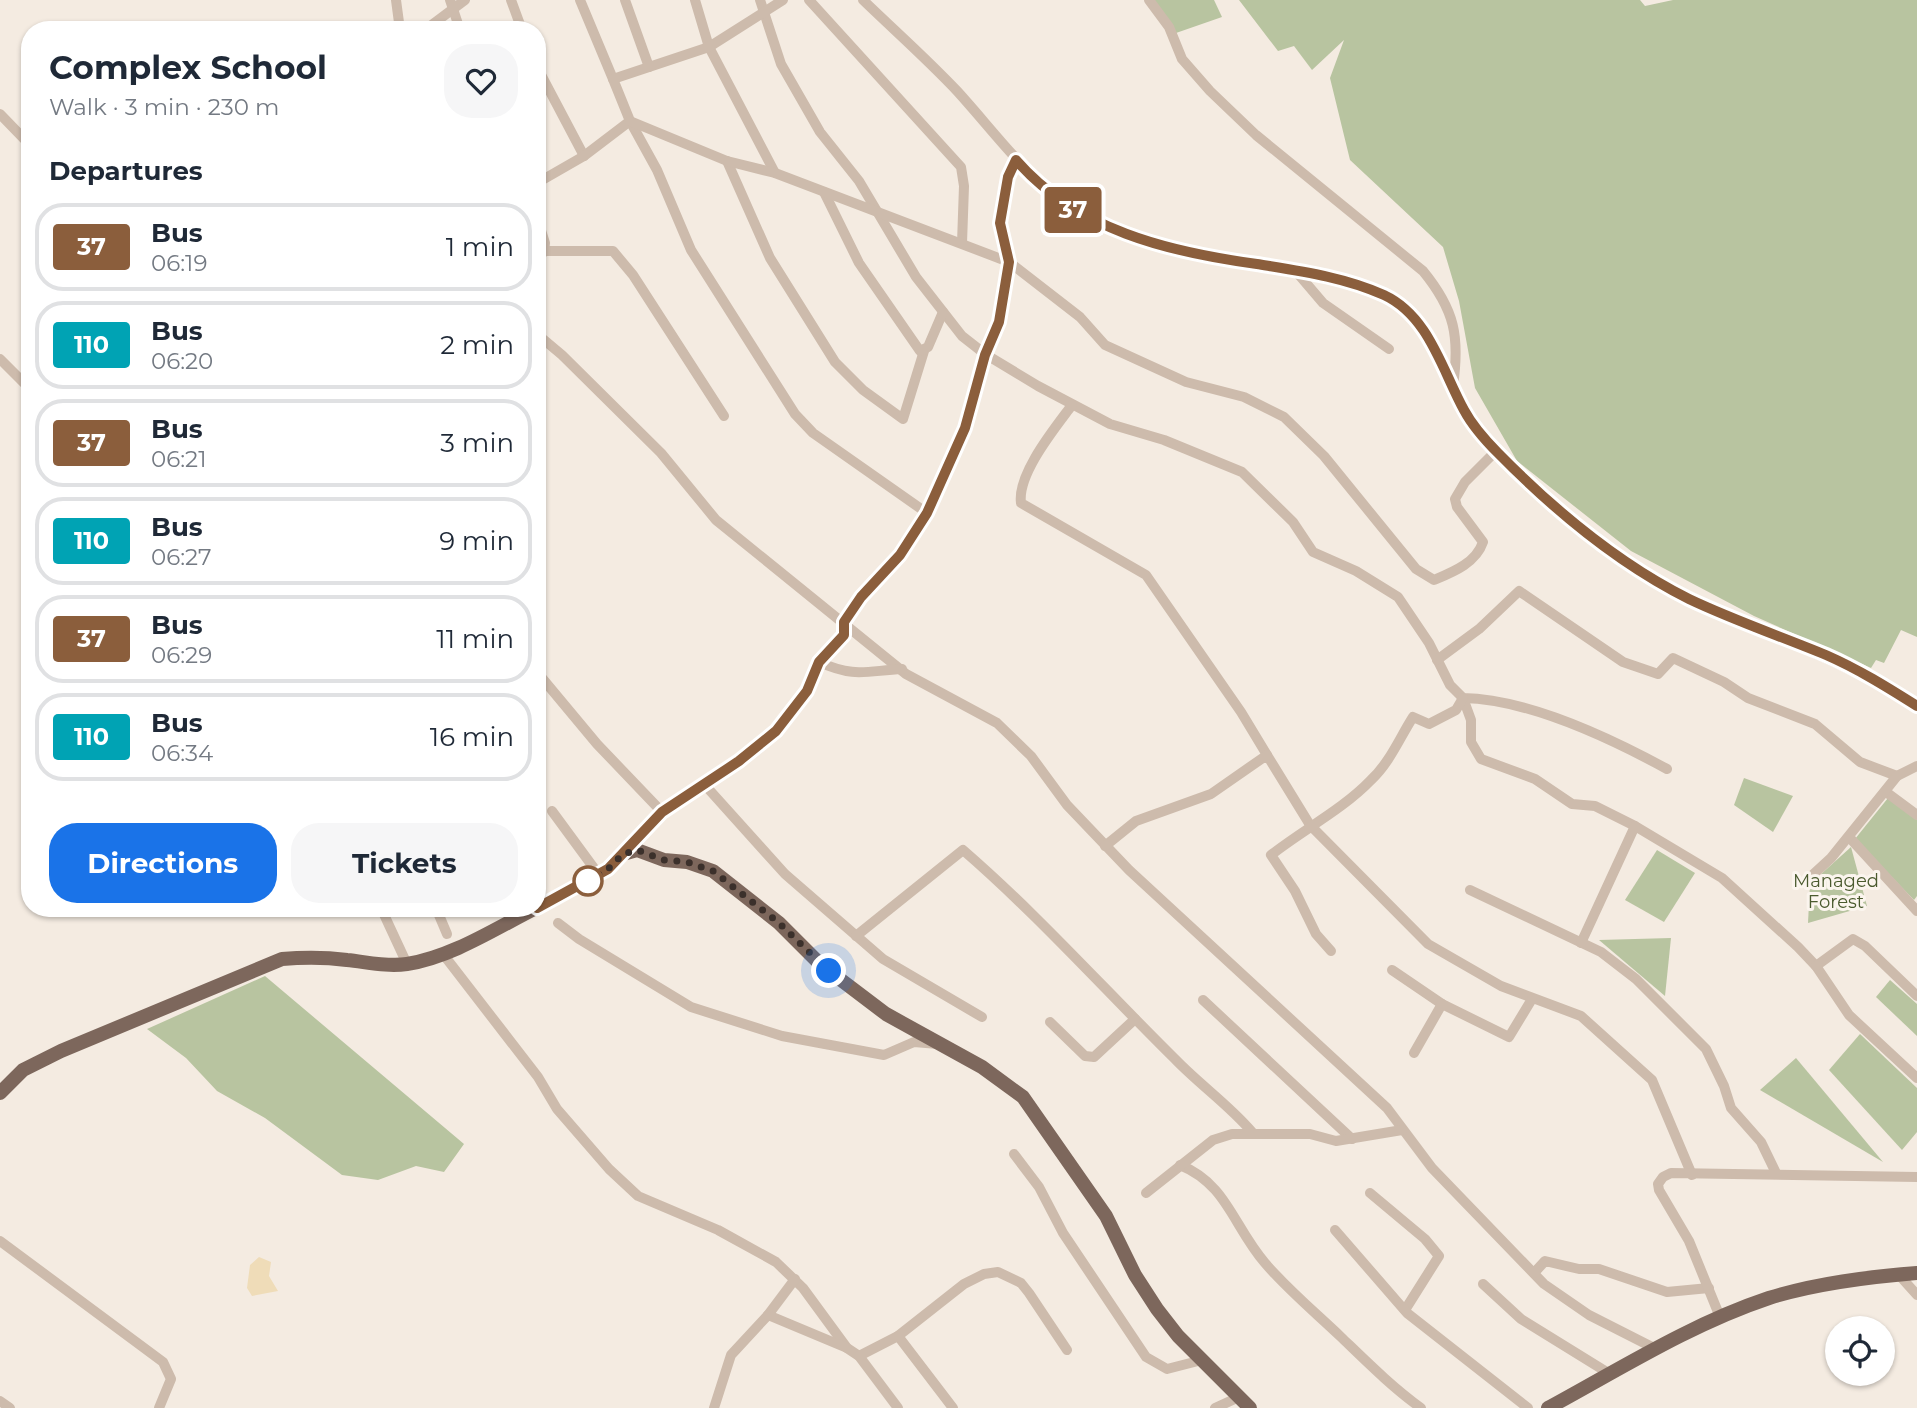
<!DOCTYPE html>
<html lang="en">
<head>
<meta charset="utf-8">
<style>
	body { margin:0; font-family:Montserrat,sans-serif; background:#f6f6f7; color:#1f2937; height:100vh; display:flex; flex-direction:column; font-size:26px; white-space:nowrap }
	* { box-sizing:border-box; margin:0 }
	p { font-size:23px; color:#747a83 }
	.icon { flex:none; width:38px; height:38px; fill:none; stroke:currentColor; stroke-width:2; stroke-linecap:round; stroke-linejoin:round }
	.map { position:relative; flex:1; overflow:hidden }
	.details { position:absolute; left:21px; top:21px; width:525px; height:896px; display:flex; flex-direction:column; background:#fff; border-radius:28px; box-shadow:0 2px 5px #0004 }
	.details>* { flex:none }
	.badge { padding:0 14px; border-radius:5px; font-size:24px; line-height:46px }
	.fabs { position:absolute; left:1825px; top:1316px; display:grid; gap:14px }
	.fabs a { display:grid; place-items:center; width:70px; height:70px; border-radius:50%; background:#fff; box-shadow:0 2px 5px #0004; font-size:35px }
	.you { position:absolute; width:35px; height:35px; margin:-18px; border:5px solid #fff; border-radius:50%; background:#1a73e8; box-shadow:0 0 0 10px #1a73e833 }
	.map>.badge { position:absolute; translate:-50% -50%; box-shadow:0 0 0 4px #fff }
	h2 { padding:0 28px; font-size:26px; line-height:63px }
	.round { display:grid; place-items:center; flex:none; width:74px; height:74px; border-radius:28px; background:#f6f6f7 }
	.headline { display:flex; align-items:center; justify-content:space-between; height:119px; padding:0 28px }
	h1 { font-size:33px; font-weight:700; line-height:52px }
	.button { display:flex; gap:14px; margin-top:auto; padding:14px 28px }
	.button a { flex:1; height:80px; border-radius:28px; background:#1a73e8; color:#fff; font-size:28px; font-weight:700; line-height:80px; text-align:center }
	.button a+a { background:#f6f6f7; color:#1f2937 }
	ul { padding:0; list-style:none }
	li { display:flex; align-items:center; gap:21px; height:88px; margin:0 14px 10px; padding:0 14px; border:4px solid #e0e1e3; border-radius:28px }
	li div { flex:1 }
	li b { display:block; font-size:26px }
	li em { font-style:normal }
	li .badge { min-width:77px; font-weight:700; text-align:center }
	.map>svg:first-child { display:block }
</style>
</head>
<body>
<div class="map">
<svg width="1917" height="1408" viewBox="0 0 1917 1408">
	<rect width="100%" height="100%" fill="#f4ebe1"/>
	<g fill="#b8c4a0">
		<path d="M1154,0H1214L1222,17L1176,33Z"/>
		<path d="M1239,0H1640L1645,6L1673,0H1917V637L1901,630L1884,663L1876,660L1871,668L1754,616L1631,551L1517,461L1475,388L1459,301L1443,247L1350,160L1330,78L1344,40L1312,70L1294,46L1278,51Z"/>
		<path d="M1744,778L1793,796L1773,832L1734,805Z"/>
		<path d="M1888,798L1917,820V896L1914,900L1855,839Z"/>
		<path d="M1851,847L1867,906L1808,923L1810,884Z"/>
		<path d="M1657,850L1695,873L1664,922L1625,900Z"/>
		<path d="M1671,938L1665,996L1599,940Z"/>
		<path d="M265,976L464,1144L444,1172L416,1166L378,1180L342,1175L265,1118L217,1091L186,1058L147,1029Z"/>
		<path d="M1890,980L1917,1004V1036L1876,997Z"/>
		<path d="M1860,1034L1917,1088V1132L1902,1150L1829,1070Z"/>
		<path d="M1796,1058L1883,1162L1760,1090Z"/>
	</g>
	<path fill="#efdcb8" d="M259,1257L271,1262L269,1276L278,1291L252,1296L247,1288L250,1265Z"/>
	<g fill="none" stroke-linecap="round" stroke-linejoin="round">
		<g stroke="#cdbbac" stroke-width="10">
			<path d="M396,0L400,30"/>
			<path d="M450,0L460,30"/>
			<path d="M511,0L522,30"/>
			<path d="M580,0L613,79"/>
			<path d="M625,0L649,67"/>
			<path d="M695,0L709,47L775,173"/>
			<path d="M760,0L781,64L820,132L859,181L916,277L962,336L985,354L1038,386L1110,424L1164,440L1242,472L1293,522L1313,552L1356,571L1398,597L1429,643L1450,685L1463,698C1527,699 1610,738 1667,769"/>
			<path d="M809,0L961,167L964,186L962,243"/>
			<path d="M863,0C894,30 928,60 958,92C1013,153 1044,204 1126,234C1166,249 1212,258 1255,264C1298,270 1350,274 1389,298C1431,323 1440,371 1464,411C1486,449 1535,492 1568,521C1672,607 1804,636 1917,706"/>
			<path d="M1149,0L1169,27L1182,59L1210,91L1256,135L1423,271C1455,310 1460,337 1453,386"/>
			<path d="M425,30L465,0"/>
			<path d="M537,67L584,156"/>
			<path d="M0,114L30,145"/>
			<path d="M630,121L657,170L691,250L795,414L813,433L927,513"/>
			<path d="M1016,160C999,197 1000,223 1009,262L1080,317L1105,345L1186,382L1244,397L1284,417L1324,456L1416,569L1434,580C1453,572 1476,563 1483,542L1457,507L1455,499L1465,482L1496,451"/>
			<path d="M727,161L770,258L835,362L863,390L903,419L924,351"/>
			<path d="M537,183L584,156L630,121L613,79L709,47L783,0"/>
			<path d="M824,192L859,263L920,351L928,347L943,312"/>
			<path d="M537,218L545,243L544,252"/>
			<path d="M537,251H613L633,275L724,416"/>
			<path d="M1294,269L1323,303L1389,349"/>
			<path d="M537,334L562,355L661,453L716,520L906,674L997,723L1031,756L1067,805L1129,870L1387,1108L1432,1168L1544,1284L1589,1315L1654,1348"/>
			<path d="M0,359L30,389"/>
			<path d="M1072,405C1055,428 1017,474 1021,503L1146,575L1241,712L1267,755"/>
			<path d="M1437,660L1479,629L1519,591L1623,662L1658,674L1673,658L1724,682L1748,698L1815,724L1860,762L1897,776"/>
			<path d="M819,662C855,678 865,671 902,669"/>
			<path d="M537,672L597,744L662,812"/>
			<path d="M1463,698L1471,720V742L1481,759L1535,779L1572,804L1595,806L1635,826L1722,878L1798,947L1816,966L1849,1015L1917,1078"/>
			<path d="M704,784L785,874L883,959L982,1017"/>
			<path d="M1886,792L1917,815"/>
			<path d="M552,811L599,875"/>
			<path d="M1849,837L1917,911"/>
			<path d="M1105,846L1136,821L1211,794L1267,755L1310,825L1428,944L1501,986L1581,1016L1652,1080L1692,1175"/>
			<path d="M625,852L662,812L739,761L776,731L806,691L819,662L843,635L844,623L861,597L900,555L927,513L965,428L985,354L999,322L1009,262L775,173L727,161L630,121"/>
			<path d="M1806,881L1831,858L1897,776L1917,766"/>
			<path d="M1470,890L1601,952L1636,979L1706,1049L1724,1086L1731,1108L1761,1142L1776,1173"/>
			<path d="M381,908L407,964"/>
			<path d="M436,908L447,934"/>
			<path d="M558,923L579,939L691,1007L782,1036L884,1055L914,1042L938,1044"/>
			<path d="M856,936L963,850C1038,915 1104,989 1175,1059C1200,1085 1229,1105 1252,1132"/>
			<path d="M1581,943L1635,826"/>
			<path d="M1331,951L1316,934L1295,891L1271,855C1304,829 1342,810 1371,780C1390,762 1399,739 1413,717L1429,724L1456,710L1463,698"/>
			<path d="M443,954L538,1077L557,1109L609,1169L638,1196L718,1230L776,1262L803,1288L847,1348L859,1356L898,1408"/>
			<path d="M1816,966L1853,939L1865,946L1917,996"/>
			<path d="M1392,970L1442,1004"/>
			<path d="M1203,1000L1352,1139"/>
			<path d="M1050,1022L1085,1056L1094,1057L1135,1019"/>
			<path d="M1414,1053L1442,1004L1509,1037L1532,999"/>
			<path d="M1014,1154L1039,1187L1063,1233L1146,1357L1167,1369L1202,1360"/>
			<path d="M1180,1165C1227,1184 1233,1226 1265,1263C1288,1290 1316,1313 1341,1337C1367,1362 1392,1387 1421,1408"/>
			<path d="M1146,1193L1213,1140L1232,1134H1310L1336,1141L1402,1130"/>
			<path d="M1370,1193L1425,1239L1439,1256L1405,1310"/>
			<path d="M1335,1230L1407,1313L1528,1408"/>
			<path d="M0,1241L163,1362L171,1379L159,1408"/>
			<path d="M1534,1273L1545,1261L1579,1269H1599L1667,1292L1709,1288"/>
			<path d="M1899,1275L1917,1295"/>
			<path d="M1483,1284L1521,1319L1610,1374"/>
			<path d="M768,1315L795,1279"/>
			<path d="M1720,1317L1689,1241L1659,1190L1658,1184L1663,1177L1671,1173L1917,1177"/>
			<path d="M898,1336L953,1408"/>
			<path d="M859,1356L898,1336L964,1284L984,1274L998,1272L1021,1283L1029,1293L1067,1350"/>
			<path d="M0,1401L10,1408"/>
			<path d="M714,1408L731,1355L768,1315L847,1348"/>
			<path d="M1215,1408L1239,1397"/>
		</g>
		<g stroke="#7d675c" stroke-width="14">
			<path d="M537,908L608,869L623,854L637,850L664,860L687,862L713,871L779,923L820,964L886,1014L982,1067L1023,1097L1106,1216L1135,1275L1157,1309L1178,1336L1250,1408"/>
			<path d="M0,1093L23,1070L61,1051L282,959C304,957 325,957 347,960C367,962 387,967 407,964C452,957 496,928 536,908"/>
			<path d="M1548,1408C1620,1369 1691,1324 1769,1298C1817,1283 1868,1277 1917,1273"/>
		</g>
	</g>
	<g fill="none" stroke-linecap="round" stroke-linejoin="round">
		<defs>
			<path id="line" d="M537,908L608,869L662,812L739,761L776,731L807,691L819,662L844,635V622L861,597L900,555L927,513L965,428L985,355L999,322L1009,262L1000,223L1008,177L1016,160C1077,230 1168,252 1257,264C1300,271 1344,277 1384,295C1429,316 1442,370 1464,410C1472,425 1486,441 1498,453C1554,510 1617,563 1689,599C1733,620 1780,636 1826,655C1858,669 1887,687 1917,706"/>
		</defs>
		<use href="#line" stroke="#fff" stroke-width="16"/>
		<use href="#line" stroke="#8b5e3c" stroke-width="10"/>
		<path stroke="#3b302b" stroke-width="7" stroke-dasharray="0 12.6" d="M588,881L608,869L623,854L637,850L664,860L687,862L713,871L779,923L829,971"/>
	</g>
	<circle fill="#fff" stroke="#8b5e3c" stroke-width="3.5" cx="588" cy="881" r="14"/>
	<g text-anchor="middle" stroke-width="6" stroke-linejoin="round" paint-order="stroke">
		<g font-size="18" fill="#4a5a2e" stroke="#fbf5ee">
			<text x="1836" y="887">Managed<tspan x="1836" dy="21">Forest</tspan></text>
		</g>
	</g>
</svg>
<div class="fabs">
<a><svg class="icon" aria-label="locate" viewBox="0 0 24 24"><circle cx="12" cy="12" r="6"/><path d="M12 2v4M12 18v4M2 12h4M18 12h4"/></svg></a>
</div>
<div class="you" style="left:829px;top:971px"></div>
<b class="badge" style="left:1073px;top:210px;background:#8b5e3c;color:#fff">37</b>
<section class="details">
<div class="headline"><div><h1>Complex School</h1><p>Walk · 3 min · 230 m</p></div><a class="round"><svg class="icon" aria-label="heart" viewBox="0 0 24 24"><path d="M12 20l-8-8c-3-5 5-10 8-4 3-6 11-1 8 4z"/></svg></a></div>
<h2>Departures</h2>
<ul>
<li><span class="badge" style="background:#8b5e3c;color:#fff">37</span><div><b>Bus</b><p>06:19</p></div><em>1 min</em></li>
<li><span class="badge" style="background:#00a3b4;color:#fff">110</span><div><b>Bus</b><p>06:20</p></div><em>2 min</em></li>
<li><span class="badge" style="background:#8b5e3c;color:#fff">37</span><div><b>Bus</b><p>06:21</p></div><em>3 min</em></li>
<li><span class="badge" style="background:#00a3b4;color:#fff">110</span><div><b>Bus</b><p>06:27</p></div><em>9 min</em></li>
<li><span class="badge" style="background:#8b5e3c;color:#fff">37</span><div><b>Bus</b><p>06:29</p></div><em>11 min</em></li>
<li><span class="badge" style="background:#00a3b4;color:#fff">110</span><div><b>Bus</b><p>06:34</p></div><em>16 min</em></li>
</ul>
<div class="button"><a>Directions</a><a>Tickets</a></div>
</section>
</div>
</body>
</html>
